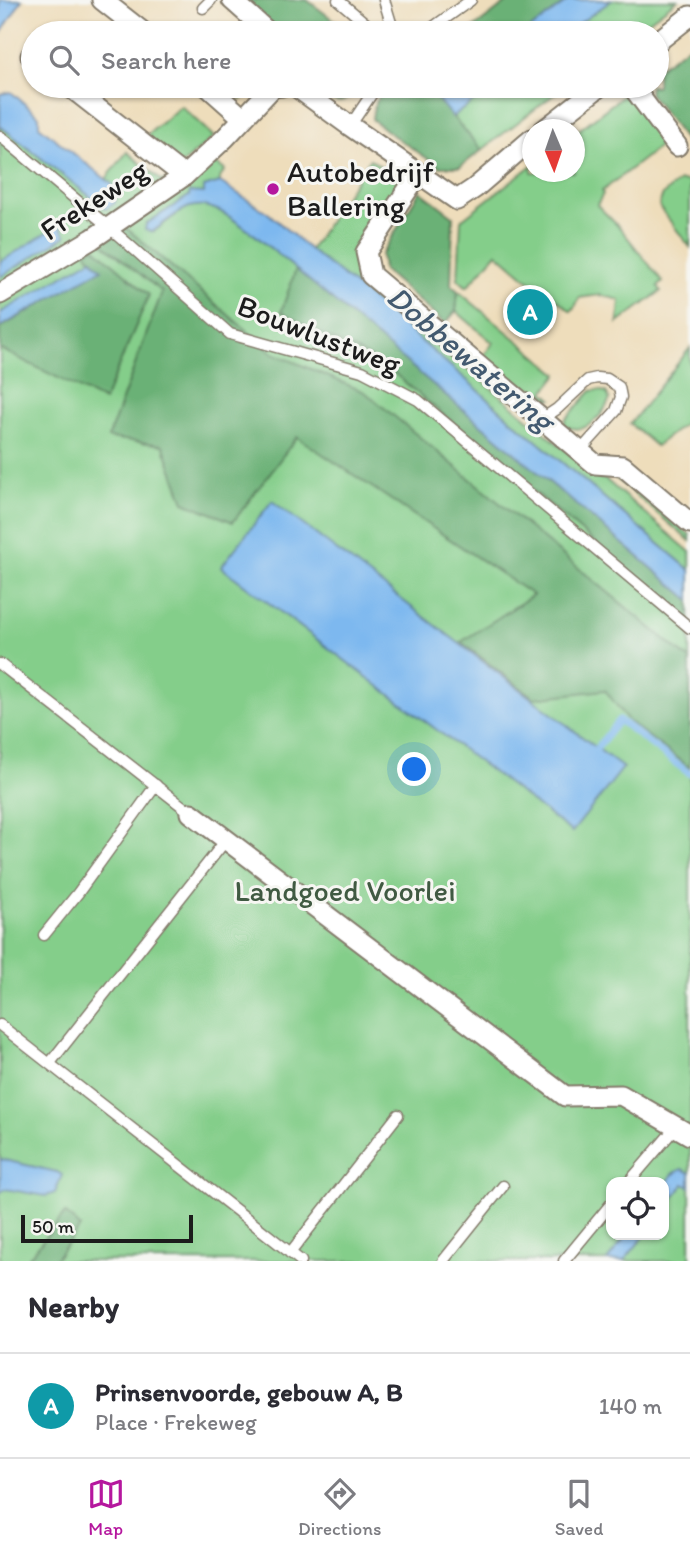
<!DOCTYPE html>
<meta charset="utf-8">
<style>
:root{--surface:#fff;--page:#f7f7f7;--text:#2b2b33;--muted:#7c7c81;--line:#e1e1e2;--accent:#b5179e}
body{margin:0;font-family:Itim,sans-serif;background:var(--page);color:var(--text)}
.controls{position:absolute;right:21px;bottom:21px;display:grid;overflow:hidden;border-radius:14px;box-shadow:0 2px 5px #0004}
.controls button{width:63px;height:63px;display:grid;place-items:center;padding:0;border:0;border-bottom:2px solid var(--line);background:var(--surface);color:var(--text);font:35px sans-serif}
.compass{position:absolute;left:522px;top:119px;width:63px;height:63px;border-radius:50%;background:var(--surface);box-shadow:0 2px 5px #0004;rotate:178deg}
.scale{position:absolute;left:21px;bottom:18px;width:172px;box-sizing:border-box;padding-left:7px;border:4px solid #1c1c1c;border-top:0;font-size:19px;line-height:24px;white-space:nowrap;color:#1c1c1c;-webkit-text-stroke:5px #f6f6f2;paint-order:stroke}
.you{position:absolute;left:415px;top:770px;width:24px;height:24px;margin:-18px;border:5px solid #fff;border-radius:50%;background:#1a73e8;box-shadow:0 0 0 10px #1a73e833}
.badge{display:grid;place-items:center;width:46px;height:46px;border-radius:50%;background:var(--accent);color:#fff;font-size:23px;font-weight:700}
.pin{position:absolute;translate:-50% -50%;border:4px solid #fff;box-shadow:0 2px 7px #0006}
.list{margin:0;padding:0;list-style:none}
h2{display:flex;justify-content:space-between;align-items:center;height:91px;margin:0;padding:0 28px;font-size:30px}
h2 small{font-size:23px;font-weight:400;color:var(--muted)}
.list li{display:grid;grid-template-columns:46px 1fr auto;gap:21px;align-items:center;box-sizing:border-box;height:105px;padding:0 28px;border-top:2px solid var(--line)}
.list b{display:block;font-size:26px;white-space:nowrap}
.list p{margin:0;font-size:23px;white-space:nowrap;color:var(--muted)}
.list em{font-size:23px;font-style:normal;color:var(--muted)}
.icon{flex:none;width:38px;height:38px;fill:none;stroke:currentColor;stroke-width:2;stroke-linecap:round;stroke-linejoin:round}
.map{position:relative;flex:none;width:690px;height:1261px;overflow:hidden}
.search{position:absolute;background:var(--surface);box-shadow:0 2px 5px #0004;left:21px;right:21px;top:21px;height:77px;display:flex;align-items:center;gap:18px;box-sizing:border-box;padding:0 24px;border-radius:38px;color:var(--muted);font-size:26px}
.sheet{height:196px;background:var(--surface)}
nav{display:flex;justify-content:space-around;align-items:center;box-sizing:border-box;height:98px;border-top:2px solid var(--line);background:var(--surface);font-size:19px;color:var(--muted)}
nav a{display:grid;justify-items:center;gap:4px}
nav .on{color:var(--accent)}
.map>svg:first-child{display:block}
.green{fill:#84ce8a;stroke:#507553;stroke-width:2;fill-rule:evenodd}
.forest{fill:#6bb176;stroke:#446649;stroke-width:2}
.water{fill:#7db8ef;stroke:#4c6a86;stroke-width:2}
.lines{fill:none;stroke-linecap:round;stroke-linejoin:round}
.stream{stroke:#7db8ef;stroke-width:7}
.service-casing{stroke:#857c6c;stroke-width:13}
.minor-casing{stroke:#857c6c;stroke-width:23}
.service{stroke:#fff;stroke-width:10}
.minor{stroke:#fff;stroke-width:19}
.poi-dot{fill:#b5179e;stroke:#f6f6f2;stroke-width:2.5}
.labels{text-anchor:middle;stroke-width:6;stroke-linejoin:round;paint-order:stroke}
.poi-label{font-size:30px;fill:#1c1c1c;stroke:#f6f6f2;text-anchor:start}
.street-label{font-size:30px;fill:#1c1c1c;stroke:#f6f6f2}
.park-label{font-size:30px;fill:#405a42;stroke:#f6f6f2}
.water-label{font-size:32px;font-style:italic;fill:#435a70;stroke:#f6f6f2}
</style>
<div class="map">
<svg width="690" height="1261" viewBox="0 0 690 1261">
<rect width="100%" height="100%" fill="#f6f6f2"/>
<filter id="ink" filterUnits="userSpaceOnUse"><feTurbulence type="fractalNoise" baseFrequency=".0143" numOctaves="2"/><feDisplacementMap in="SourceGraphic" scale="14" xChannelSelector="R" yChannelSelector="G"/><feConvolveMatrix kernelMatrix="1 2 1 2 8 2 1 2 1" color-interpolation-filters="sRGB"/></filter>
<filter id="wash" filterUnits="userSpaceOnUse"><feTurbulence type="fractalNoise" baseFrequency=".00686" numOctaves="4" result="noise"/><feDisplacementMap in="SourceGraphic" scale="28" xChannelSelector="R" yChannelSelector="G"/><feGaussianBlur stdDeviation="1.57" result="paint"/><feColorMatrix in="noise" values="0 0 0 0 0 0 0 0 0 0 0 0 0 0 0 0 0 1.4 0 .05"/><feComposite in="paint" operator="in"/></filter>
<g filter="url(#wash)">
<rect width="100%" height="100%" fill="#edb"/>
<g class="green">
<polygon points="612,0 677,0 633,33 566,33"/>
<polygon points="226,86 257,86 241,100"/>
<polygon points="495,86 565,86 482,150 452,117"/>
<polygon points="629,91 667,141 602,191 603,194 597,205 620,228 663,282 658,286 661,291 618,323 620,300 600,295 579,298 576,305 571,311 544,289 541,291 497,253 467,287 458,279 461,220 532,165 532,172 574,172 575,133"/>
<polygon points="181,106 214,137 181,165 146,136"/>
<path d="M0,121l112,63 -6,-5 21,-27 35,29 53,-18 10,7 -5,8v4l-16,5v6l-15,3 -43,28 7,8c10,-7 21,-17 32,-23 24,-14 52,14 70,26l435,365v661h-690zM611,1182h53v53h-53z"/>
<polygon points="370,159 404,182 357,251 354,262 362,280 599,478 605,479 690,552 690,570 508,417 477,389 365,293 310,250"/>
<path d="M680,181l10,1v65l-30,-39c-2,-14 10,-19 20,-27z"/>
<polygon points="458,291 558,374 544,392 552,399 541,401 534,400 483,356 493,343 456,311"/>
<polygon points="690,348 690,420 656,446 630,424"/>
<path d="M598,390l8,2 4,7c-8,18 -26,38 -46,26l1,-5 26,-29z"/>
<polygon points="619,474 690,535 690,541 613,476"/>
</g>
<g class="forest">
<polygon points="245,0 307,0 351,33 280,33"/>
<polygon points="510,0 569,0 525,33 467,33"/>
<polygon points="688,46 690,49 690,147 649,93 650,86 657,86 657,69"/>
<path d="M308,86h52c-20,27 -29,14 -52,0z"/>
<path d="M387,86h68l-18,13 45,51 -22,17h-20l-52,-35 -16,-13c1,-14 6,-22 15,-33z"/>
<polygon points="420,191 453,216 451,285 458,291 456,311 445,324 383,270 381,255"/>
<polygon points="124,226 273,353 365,392 690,660 690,768 629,722 605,690 534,698 461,642 533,595 297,437 233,522 184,502 163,445 108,438 162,292 101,242"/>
<polygon points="94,247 149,295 104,401 0,349 0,328 101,269 86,252"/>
<polygon points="296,269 690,600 690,623 382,363 329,338 281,312"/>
<polygon points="65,1213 80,1227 54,1261 26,1261"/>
</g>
<g class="water">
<polygon points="0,0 22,0 0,35"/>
<polygon points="569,0 612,0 566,33 525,33"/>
<polygon points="455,86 495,86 452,117 437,99"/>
<polygon points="11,92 39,116 39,126 112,184 116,195 115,203 106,209 0,126 0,94"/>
<path d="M220,182l48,31 42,37 55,43 112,96 31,28 182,153v30l-435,-365c-18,-12 -41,-35 -65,-28 -11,3 -28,18 -38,25l-7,-2 1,-6 43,-28 1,-4 14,1v-6z"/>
<polygon points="59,225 66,236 0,277 0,262"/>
<polygon points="92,259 102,269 0,327 0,313"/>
<polygon points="272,501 623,768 572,832 221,567"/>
<polygon points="0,1159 57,1172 62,1175 55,1193 46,1196 5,1189 0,1193"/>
<path d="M682,1169l8,4v14l-6,-3 -20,26c0,-16 0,-35 18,-41z"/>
<polygon points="627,1235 645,1235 624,1261 607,1261"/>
</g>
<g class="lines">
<polyline class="stream" points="597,748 619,720 690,774"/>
</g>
</g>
<g filter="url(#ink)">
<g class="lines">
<g class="service-casing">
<g id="service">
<polyline points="338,0 377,33"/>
<polyline points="384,0 394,33"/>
<polyline points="203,8 211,0"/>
<polyline points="425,33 471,0"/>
<polyline points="350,126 377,86"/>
<polyline points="0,136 110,228 230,334 362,371 418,400 690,628"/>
<polyline points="542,419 557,409 588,380 597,378 607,379 619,387 621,397 616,411 580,451"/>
<polyline points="0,664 191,813"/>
<polyline points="44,935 78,893 156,785"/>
<polyline points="0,1025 301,1261"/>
<polyline points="50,1063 226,840"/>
<polyline points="629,1182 676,1127"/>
<polyline points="290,1253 398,1115"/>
<polyline points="443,1261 503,1186"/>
<polyline points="564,1261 611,1204"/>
</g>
</g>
<g class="minor-casing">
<g id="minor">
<polyline points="102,0 144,33"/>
<polyline points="232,0 269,33"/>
<polyline points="657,42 690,16"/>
<polyline points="31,56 33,58"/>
<polyline points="69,86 184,176"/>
<polyline points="207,86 243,118"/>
<polyline points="295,86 350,126 457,200 475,188 532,139"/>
<polyline points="632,86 677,146"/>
<polyline points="544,130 600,86"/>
<polyline points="419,173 366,252 371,275 595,464 623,466 690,523"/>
<polyline points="0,294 92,239 184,176 225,138 273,87 282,86"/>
<polyline points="191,813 565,1096 621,1095 690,1135"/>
</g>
</g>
<use href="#service" class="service"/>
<use href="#minor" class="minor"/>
</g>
</g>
<circle class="poi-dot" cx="273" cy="189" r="7"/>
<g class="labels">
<g class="poi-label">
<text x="287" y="182">Autobedrijf<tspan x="287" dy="34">Ballering</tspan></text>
</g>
<g class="street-label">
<text transform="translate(94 200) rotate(-33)" y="10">Frekeweg</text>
<text transform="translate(319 335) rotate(21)" y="10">Bouwlustweg</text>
</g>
<g class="park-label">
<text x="345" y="901">Landgoed Voorlei</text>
</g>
<g class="water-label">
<text transform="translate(471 358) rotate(40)" y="11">Dobbewatering</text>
</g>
</g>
</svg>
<div class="controls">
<button><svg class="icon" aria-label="locate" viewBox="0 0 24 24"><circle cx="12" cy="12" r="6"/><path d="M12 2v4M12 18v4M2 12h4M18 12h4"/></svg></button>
</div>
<svg class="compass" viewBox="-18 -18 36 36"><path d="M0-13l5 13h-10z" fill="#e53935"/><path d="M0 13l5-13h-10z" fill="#7c7c81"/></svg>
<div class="scale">50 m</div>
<div class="you"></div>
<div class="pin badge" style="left:530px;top:312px;background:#0f9aa8">A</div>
<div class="search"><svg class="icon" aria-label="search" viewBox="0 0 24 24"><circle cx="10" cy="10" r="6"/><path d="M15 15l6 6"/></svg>Search here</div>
</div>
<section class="sheet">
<h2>Nearby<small></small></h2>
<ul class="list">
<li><span class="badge" style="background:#0f9aa8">A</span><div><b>Prinsenvoorde, gebouw A, B</b><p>Place · Frekeweg</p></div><em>140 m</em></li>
</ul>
</section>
<nav>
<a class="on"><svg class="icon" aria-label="map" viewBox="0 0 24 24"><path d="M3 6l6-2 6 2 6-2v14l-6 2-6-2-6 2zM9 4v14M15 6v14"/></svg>Map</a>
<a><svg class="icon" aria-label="directions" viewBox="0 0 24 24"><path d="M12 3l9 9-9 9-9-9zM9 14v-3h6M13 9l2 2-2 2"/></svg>Directions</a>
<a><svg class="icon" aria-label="saved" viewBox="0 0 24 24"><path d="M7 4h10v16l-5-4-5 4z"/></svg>Saved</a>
</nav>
